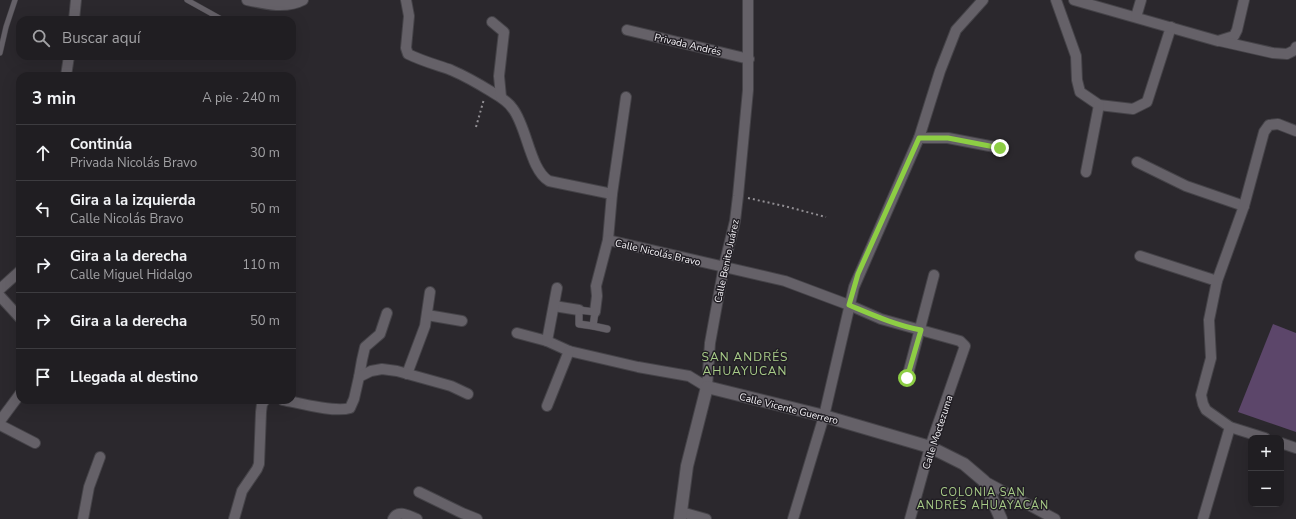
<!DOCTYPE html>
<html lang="es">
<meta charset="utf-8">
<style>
:root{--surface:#201e22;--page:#28272a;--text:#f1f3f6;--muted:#a2a2a5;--line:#3d3c40}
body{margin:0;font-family:"Nunito Sans",sans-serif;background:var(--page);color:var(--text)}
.controls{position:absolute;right:12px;bottom:12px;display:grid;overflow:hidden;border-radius:8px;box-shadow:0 4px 16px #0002}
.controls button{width:36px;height:36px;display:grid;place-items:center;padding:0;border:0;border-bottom:1px solid var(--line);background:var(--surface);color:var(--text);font:20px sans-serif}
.stop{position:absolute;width:12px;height:12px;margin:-9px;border:3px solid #8dce44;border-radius:50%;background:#fff}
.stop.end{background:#8dce44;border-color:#fff;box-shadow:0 1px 4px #0008}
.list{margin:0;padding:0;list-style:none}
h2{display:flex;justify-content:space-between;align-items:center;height:52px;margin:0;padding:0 16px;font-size:17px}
h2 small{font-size:13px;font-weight:400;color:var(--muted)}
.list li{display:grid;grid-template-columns:26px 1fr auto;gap:12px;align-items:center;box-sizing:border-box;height:56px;padding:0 16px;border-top:1px solid var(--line)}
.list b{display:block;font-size:15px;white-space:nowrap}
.list p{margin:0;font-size:13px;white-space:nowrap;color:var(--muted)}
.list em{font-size:13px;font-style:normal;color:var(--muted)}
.icon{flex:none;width:22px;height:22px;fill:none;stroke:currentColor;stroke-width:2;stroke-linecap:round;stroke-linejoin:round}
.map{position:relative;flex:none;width:1296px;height:519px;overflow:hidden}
.search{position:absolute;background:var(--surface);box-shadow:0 4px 16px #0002;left:16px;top:16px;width:280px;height:44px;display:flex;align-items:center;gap:10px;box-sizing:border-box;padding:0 14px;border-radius:12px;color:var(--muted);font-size:15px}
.panel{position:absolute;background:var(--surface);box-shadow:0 4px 16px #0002;left:16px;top:72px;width:280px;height:332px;border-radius:12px}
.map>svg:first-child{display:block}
.green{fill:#5c466a}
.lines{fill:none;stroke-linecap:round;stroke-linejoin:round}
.service-casing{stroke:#454348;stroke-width:6}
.pedestrian-casing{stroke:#454348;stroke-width:8}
.minor-casing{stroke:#454348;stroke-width:12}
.tertiary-casing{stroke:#454348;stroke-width:14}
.path{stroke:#928f94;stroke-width:2;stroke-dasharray:2 3;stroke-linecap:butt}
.service{stroke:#656168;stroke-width:5}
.pedestrian{stroke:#656168;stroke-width:7}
.minor{stroke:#656168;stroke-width:10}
.tertiary{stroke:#656168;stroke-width:12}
.route{stroke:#8dce44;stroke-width:5}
.labels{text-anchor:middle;stroke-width:3;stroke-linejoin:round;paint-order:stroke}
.street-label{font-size:10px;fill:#f5f3f7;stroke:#211e24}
.neighbourhood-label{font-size:11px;letter-spacing:1px;fill:#a8cc88;stroke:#211e24}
.quarter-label{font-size:12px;letter-spacing:1px;fill:#a8cc88;stroke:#211e24}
</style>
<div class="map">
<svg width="1296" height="519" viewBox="0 0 1296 519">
<rect width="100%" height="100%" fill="#2b282d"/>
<polygon class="green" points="1273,324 1296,333 1296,432 1238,412"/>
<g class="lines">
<g class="service-casing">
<g id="service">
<polyline points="187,0 223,20"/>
<polyline points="0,53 6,27 15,0"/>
</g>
</g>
<g class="pedestrian-casing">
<g id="pedestrian">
<polygon points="579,310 595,312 593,326 579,324"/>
<polyline points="593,326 607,329"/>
</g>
</g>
<g class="minor-casing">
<g id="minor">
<path d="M247,0c18,4 39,9 56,0"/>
<path d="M406,0l3,16 -3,32 2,6c14,7 29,11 43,16 14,6 28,14 41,22 7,4 16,9 21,17 14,18 17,61 36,72l63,13 -4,46 177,41 64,24 32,14 79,22 5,5 -35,101 -20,72"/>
<polyline points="1056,0 1076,56 1077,80 1080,92 1099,105 1133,109 1147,102 1171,27"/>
<polyline points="1074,0 1218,41 1234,36 1237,30 1244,0"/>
<polyline points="1136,17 1141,0"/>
<polyline points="74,20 76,0"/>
<polyline points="492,22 504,32 499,76 501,97"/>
<polyline points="627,30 749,59"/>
<polyline points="1220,41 1273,53 1287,54 1295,50 1296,47"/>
<polyline points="66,76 69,56"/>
<polyline points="919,138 948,138 1000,148"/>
<polyline points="1137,162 1186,186 1244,206"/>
<polyline points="1086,172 1099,105"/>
<polyline points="612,194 626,97"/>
<polyline points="1140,256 1217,281"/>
<polyline points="0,289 20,271"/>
<polyline points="0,296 20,318"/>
<polyline points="554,306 579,310"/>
<polyline points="595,312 597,296 596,286 608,240"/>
<polyline points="427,315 462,321"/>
<polyline points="517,333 547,341 569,351 638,367 689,376 707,387 710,343 724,266 735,221 738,196 748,90 748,0"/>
<polyline points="547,341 557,288"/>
<polyline points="407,374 425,326 430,292"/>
<polyline points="359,377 362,360 365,347 380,334 387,313"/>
<polyline points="907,378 934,275"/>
<path d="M283,400c16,3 52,13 67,8l4,-9 5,-22 12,-6 11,-2 15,2 54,15 17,8"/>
<polyline points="547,406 569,351"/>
<polyline points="0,421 20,394"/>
<polyline points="0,425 35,443"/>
<polyline points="1265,438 1230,427 1206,410 1203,404 1201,395 1211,358 1209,320 1217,281 1244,206 1264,132 1269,125 1278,124 1296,131"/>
<polyline points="1281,443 1296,448"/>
<polyline points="984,481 1055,519"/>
<polyline points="419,492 462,513 477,519"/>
<polyline points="681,512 706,519"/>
<polyline points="83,519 89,487 100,457"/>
<polyline points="234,519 242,491 257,469 259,464 261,412 262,404 265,400"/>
<path d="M393,519c5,-10 16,-3 24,0"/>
<polyline points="793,519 824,416 854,287 919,138 940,71 956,30 983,0"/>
<polyline points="1203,519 1230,427"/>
</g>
</g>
<g class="tertiary-casing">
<polyline id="tertiary" points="680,519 687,466 707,387 824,416 930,447 964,464 984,481 1001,519"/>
</g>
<g class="path">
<polyline points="476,127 484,99"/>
<polyline points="748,198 784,206 826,217"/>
</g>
<use href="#service" class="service"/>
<use href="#pedestrian" class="pedestrian"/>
<use href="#minor" class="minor"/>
<use href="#tertiary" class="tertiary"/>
</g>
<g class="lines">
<path class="route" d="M907,378l14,-48c-26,-5 -48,-15 -72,-25l9,-31 61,-136h29l52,10"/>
</g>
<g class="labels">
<g class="street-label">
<text transform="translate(688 44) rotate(13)" y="4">Privada Andrés</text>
<text transform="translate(658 252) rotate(13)" y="4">Calle Nicolás Bravo</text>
<text transform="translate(726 261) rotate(-78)" y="4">Calle Benito Juárez</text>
<text transform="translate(789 408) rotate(14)" y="4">Calle Vicente Guerrero</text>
<text transform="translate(937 432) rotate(-72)" y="4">Calle Moctezuma</text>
</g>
<g class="neighbourhood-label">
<text x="983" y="496">COLONIA SAN<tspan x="983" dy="13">ANDRÉS AHUAYACÁN</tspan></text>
</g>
<g class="quarter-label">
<text x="745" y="361">SAN ANDRÉS<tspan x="745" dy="14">AHUAYUCAN</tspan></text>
</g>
</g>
</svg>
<div class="controls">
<button>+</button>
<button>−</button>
</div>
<div class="stop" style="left:907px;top:378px"></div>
<div class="stop end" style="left:1000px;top:148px"></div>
<div class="search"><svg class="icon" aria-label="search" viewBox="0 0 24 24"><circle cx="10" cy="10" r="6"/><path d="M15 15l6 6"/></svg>Buscar aquí</div>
<section class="panel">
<h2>3 min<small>A pie · 240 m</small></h2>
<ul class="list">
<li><svg class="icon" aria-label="ahead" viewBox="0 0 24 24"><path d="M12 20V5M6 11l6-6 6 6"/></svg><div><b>Continúa</b><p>Privada Nicolás Bravo</p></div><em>30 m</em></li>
<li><svg class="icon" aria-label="left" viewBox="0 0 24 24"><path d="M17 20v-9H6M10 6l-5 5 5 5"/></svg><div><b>Gira a la izquierda</b><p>Calle Nicolás Bravo</p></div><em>50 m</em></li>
<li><svg class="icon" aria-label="right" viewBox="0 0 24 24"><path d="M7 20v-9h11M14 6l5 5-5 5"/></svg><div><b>Gira a la derecha</b><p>Calle Miguel Hidalgo</p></div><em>110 m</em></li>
<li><svg class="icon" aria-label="right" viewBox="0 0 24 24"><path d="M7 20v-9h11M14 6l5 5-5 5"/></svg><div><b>Gira a la derecha</b></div><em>50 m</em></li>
<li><svg class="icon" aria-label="arrive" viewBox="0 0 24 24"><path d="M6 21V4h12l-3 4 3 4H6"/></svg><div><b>Llegada al destino</b></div></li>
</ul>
</section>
</div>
